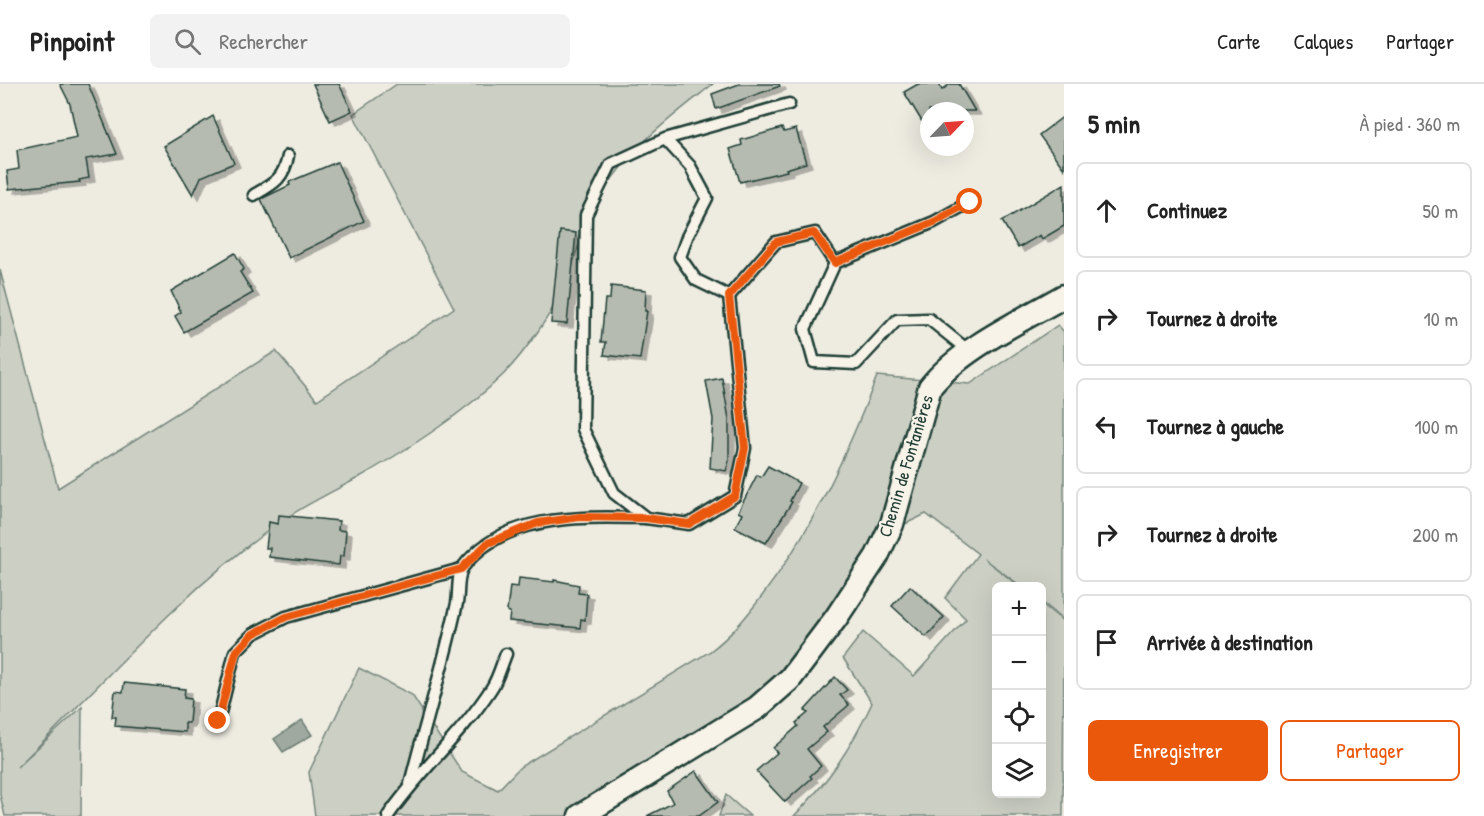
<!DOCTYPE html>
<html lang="fr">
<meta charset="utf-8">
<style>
:root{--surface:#fff;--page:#f2f2f2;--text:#222;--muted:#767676;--line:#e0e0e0;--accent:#ea580c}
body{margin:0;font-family:"Patrick Hand",sans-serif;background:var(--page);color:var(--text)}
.controls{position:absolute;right:18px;bottom:18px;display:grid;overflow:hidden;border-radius:9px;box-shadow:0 6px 24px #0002}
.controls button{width:54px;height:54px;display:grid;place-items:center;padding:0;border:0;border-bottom:2px solid var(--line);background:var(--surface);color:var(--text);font:30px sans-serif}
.compass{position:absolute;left:920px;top:18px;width:54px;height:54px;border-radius:50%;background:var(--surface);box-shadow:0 6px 24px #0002;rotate:65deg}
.stop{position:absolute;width:18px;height:18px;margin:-14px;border:4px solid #ea580c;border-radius:50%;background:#fff}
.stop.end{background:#ea580c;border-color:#fff;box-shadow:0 2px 6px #0008}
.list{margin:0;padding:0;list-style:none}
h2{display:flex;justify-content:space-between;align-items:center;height:78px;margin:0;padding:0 24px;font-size:26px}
h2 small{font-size:20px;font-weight:400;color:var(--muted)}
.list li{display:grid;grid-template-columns:39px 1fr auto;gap:18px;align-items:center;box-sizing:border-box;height:96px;margin:0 12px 12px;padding:0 12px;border:2px solid var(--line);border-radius:9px}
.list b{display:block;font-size:22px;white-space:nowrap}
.list em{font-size:20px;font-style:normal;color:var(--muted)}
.actions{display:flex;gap:12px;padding:18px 24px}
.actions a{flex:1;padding:14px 0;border:2px solid var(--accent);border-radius:9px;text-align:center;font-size:21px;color:var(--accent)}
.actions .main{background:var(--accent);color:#fff}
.icon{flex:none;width:33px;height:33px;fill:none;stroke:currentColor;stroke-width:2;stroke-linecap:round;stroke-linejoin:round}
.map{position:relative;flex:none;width:1064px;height:732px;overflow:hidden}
header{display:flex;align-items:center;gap:36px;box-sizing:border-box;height:84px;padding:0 30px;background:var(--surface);border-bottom:2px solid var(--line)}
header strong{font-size:28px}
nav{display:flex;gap:33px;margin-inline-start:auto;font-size:21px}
.search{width:420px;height:54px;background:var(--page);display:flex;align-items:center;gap:15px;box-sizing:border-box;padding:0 21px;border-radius:9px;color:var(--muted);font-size:22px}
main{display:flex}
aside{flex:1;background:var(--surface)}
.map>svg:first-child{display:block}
.green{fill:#cccfc4;stroke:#76867c;stroke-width:1.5}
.water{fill:#9fa99f;stroke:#6c7e74;stroke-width:1.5}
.building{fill:#b5bbb0;stroke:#1f3d34;stroke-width:1.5;filter:url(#shadow)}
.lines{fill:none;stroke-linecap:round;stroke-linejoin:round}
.service-casing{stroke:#1f3d34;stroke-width:15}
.minor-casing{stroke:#1f3d34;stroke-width:27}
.service{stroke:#f7f3e8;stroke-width:10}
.minor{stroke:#f7f3e8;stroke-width:22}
.route{stroke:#ea580c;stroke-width:8}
.labels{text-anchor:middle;stroke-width:4.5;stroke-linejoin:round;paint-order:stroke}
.street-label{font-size:18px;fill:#1f3d34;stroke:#f7f3e8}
</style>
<header>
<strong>Pinpoint</strong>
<div class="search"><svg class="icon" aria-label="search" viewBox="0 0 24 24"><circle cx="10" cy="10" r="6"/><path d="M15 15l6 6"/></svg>Rechercher</div>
<nav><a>Carte</a><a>Calques</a><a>Partager</a></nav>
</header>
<main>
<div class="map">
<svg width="1064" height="732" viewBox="0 0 1064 732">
<defs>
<filter id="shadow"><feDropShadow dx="6" dy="4" stdDeviation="0" flood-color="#0004"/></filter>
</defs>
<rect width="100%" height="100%" fill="#eeece1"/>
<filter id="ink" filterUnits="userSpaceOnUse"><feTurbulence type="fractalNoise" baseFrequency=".0167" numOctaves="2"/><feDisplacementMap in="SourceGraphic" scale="12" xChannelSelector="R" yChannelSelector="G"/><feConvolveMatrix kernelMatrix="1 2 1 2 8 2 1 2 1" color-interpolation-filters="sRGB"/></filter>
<g filter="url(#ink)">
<g class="green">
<path d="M397,0h316c-53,42 -89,67 -122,129 -12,22 -15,47 -25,70 -13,29 -40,68 -62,91 -42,41 -96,75 -146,104 -30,16 -59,30 -86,50 -95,68 -171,158 -255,239l65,-60 -1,109h-76l-5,-21v-525l58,218 218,-137 41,49 137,-92 -101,-194z"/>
<path d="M1058,241l6,7v288l-22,-18v-16h-21l-37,-27 35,27h-23v208h46v-190l22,18 -1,194h-269c35,-35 57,-68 78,-113l-29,-45 20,-26 51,44 52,-57 -21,-21 33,-44 -52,-40 -44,21 -97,139 -53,41 -163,101h-254l-6,-44 50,-104 53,27 50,77 36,18 22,-23 189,-115c22,-16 37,-35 53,-56 51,-67 85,-142 115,-220l93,8z"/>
<polygon points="726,711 750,732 719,732"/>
</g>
<polygon class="water" points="302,636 312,651 283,668 274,655"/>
<g class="building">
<polygon points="60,0 88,0 117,70 86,75 89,94 79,96 80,98 9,105 7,87 19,85 17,66 77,53 70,20"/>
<polygon points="313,0 339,0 352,27 330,37"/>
<polygon points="739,0 779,0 780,2 716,25 712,10"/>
<polygon points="918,0 939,0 942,6 950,0 959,0 975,27 929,27 929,49 904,8"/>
<polygon points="213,32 234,79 201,93 193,111 164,62"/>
<polygon points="1064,32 1064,85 1039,51"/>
<polygon points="782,44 784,48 796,45 806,79 786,85 787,87 740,98 730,65 742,61 741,56"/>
<polygon points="337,78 364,137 289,174 261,115 290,101 289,98"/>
<polygon points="1064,100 1064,142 1042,155 1040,151 1018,164 1002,137"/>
<polygon points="560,147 576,149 567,240 551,239"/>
<polygon points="235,169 244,185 240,188 253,209 184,248 175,232 181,228 171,207"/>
<polygon points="611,202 646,206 645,227 647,227 640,275 604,271 606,258 601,258 605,215 610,215"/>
<polygon points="722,294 729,335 729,377 726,387 710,384 713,335 706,297"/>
<polygon points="768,382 799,399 790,417 792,418 766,459 735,443 742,430 738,428 757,391 761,393"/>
<polygon points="279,431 339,437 338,446 346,447 344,472 340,472 339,481 269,473 270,464 266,464 269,438 278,440"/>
<polygon points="519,494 554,498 554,496 579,501 578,509 587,510 585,536 581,535 580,544 509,537 510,528 507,527 510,502 518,503"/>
<polygon points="910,502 944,533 926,553 892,522"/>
<polygon points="835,593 847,606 840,611 849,621 823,643 827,648 807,665 821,682 810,692 812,694 785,718 756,687 777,669 773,664 798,642 796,639 808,629 805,626"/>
<polygon points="124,599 185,605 184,614 191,615 189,639 185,639 185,648 115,642 116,633 112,633 115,607 123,608"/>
<polygon points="696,687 718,718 699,732 647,732 673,719 667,707"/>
</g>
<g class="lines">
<g class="service-casing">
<g id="service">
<polyline points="665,55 690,82 707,114 687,153 680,173 696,196 729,212 745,364 735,412 689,440 646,434 614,409 583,345 586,131 611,80 665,55 789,20"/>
<path d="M254,111c19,-11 30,-16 34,-39"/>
<polyline points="835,179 934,138 970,118"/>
<polyline points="729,212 776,158 815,149 835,179 805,245 814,278 856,280 897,236 929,235 970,268"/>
<polyline points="218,637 235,568 253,550 286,533 461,485"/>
<path d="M410,700c15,-60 34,-120 47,-181 2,-11 0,-28 6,-36 42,-55 122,-50 183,-49"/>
<path d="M388,732c31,-45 73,-81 103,-127 7,-10 10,-23 15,-35"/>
</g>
</g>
<g class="minor-casing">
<path id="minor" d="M580,732l177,-108 33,-29 46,-61 41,-62 15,-32 38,-137c30,-38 91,-66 134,-91"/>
</g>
<use href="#service" class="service"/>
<use href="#minor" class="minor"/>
</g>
</g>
<g class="lines" filter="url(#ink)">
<polyline class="route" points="218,637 236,568 253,550 286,533 461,485 488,459 538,439 580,433 646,434 689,440 735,412 745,364 729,212 776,158 814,149 835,179 934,138 970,118"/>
</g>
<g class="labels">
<g class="street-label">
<text transform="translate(906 382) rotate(-73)" y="6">Chemin de Fontanières</text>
</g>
</g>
</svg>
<div class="controls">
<button>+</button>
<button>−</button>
<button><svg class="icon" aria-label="locate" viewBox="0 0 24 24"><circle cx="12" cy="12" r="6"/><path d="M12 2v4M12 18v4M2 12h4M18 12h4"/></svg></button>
<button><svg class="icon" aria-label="layers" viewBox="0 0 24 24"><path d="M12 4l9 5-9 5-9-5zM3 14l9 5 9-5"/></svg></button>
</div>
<svg class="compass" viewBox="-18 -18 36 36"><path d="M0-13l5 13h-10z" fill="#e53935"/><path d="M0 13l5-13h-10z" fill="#767676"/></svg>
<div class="stop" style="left:970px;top:118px"></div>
<div class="stop end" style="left:218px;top:637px"></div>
</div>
<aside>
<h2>5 min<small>À pied · 360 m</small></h2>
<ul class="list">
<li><svg class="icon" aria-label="ahead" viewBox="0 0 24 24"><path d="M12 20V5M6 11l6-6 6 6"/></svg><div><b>Continuez</b></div><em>50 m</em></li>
<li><svg class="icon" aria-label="right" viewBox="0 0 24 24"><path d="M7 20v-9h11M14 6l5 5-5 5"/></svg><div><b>Tournez à droite</b></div><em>10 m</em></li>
<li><svg class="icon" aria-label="left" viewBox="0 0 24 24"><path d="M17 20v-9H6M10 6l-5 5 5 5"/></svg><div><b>Tournez à gauche</b></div><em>100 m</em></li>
<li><svg class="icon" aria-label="right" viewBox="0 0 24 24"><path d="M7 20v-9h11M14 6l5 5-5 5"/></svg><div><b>Tournez à droite</b></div><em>200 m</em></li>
<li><svg class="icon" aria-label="arrive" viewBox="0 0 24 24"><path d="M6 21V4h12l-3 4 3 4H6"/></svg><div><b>Arrivée à destination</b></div></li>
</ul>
<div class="actions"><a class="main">Enregistrer</a><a>Partager</a></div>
</aside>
</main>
